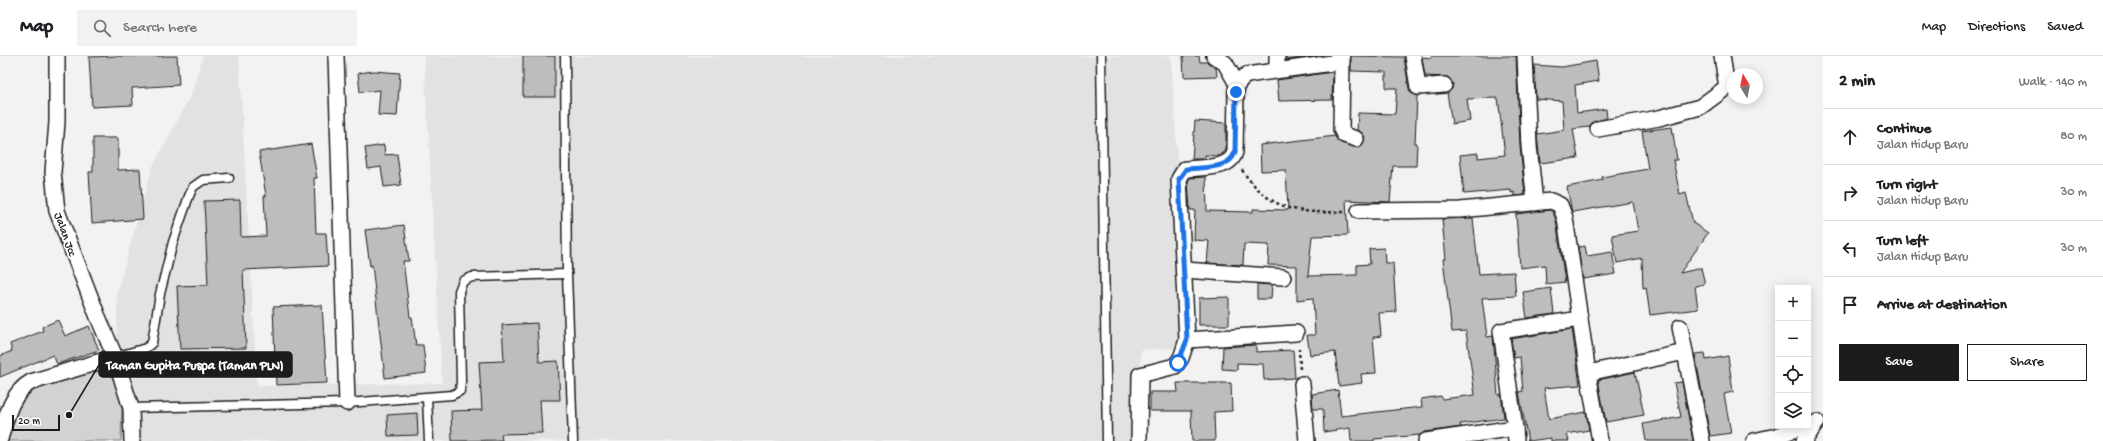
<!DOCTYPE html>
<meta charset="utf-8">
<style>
:root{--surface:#fff;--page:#f2f2f2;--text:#202124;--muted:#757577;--line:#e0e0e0;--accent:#1c1c1c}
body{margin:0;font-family:"Gochi Hand",sans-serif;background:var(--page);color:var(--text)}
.controls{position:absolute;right:12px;bottom:12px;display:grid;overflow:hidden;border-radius:0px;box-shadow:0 2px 10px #0003}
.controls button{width:36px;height:36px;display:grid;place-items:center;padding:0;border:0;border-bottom:1px solid var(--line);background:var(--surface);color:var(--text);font:20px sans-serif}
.compass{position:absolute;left:1727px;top:12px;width:36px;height:36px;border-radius:50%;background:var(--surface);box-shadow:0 2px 10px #0003;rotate:350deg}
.scale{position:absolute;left:12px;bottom:10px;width:48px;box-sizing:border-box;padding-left:4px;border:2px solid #1c1c1c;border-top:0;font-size:11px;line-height:14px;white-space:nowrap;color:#1c1c1c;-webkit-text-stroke:3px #fff;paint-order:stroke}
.stop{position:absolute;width:12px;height:12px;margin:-9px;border:3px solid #1a73e8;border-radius:50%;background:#fff}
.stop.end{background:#1a73e8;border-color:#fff;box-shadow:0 1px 4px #0008}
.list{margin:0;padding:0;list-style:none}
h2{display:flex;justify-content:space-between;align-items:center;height:52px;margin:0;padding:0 16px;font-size:17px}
h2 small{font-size:13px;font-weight:400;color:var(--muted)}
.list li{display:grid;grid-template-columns:26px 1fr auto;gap:12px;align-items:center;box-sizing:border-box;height:56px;padding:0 16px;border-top:1px solid var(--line)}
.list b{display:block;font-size:15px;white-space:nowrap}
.list p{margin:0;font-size:13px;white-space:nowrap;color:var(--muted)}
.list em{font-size:13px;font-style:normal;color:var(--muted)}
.actions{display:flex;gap:8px;padding:12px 16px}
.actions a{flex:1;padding:9px 0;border:1px solid var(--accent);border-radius:0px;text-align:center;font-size:14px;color:var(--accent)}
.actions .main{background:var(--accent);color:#fff}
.icon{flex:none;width:22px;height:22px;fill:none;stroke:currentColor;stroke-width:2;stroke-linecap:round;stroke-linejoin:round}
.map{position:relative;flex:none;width:1823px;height:385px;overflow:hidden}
header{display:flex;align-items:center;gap:24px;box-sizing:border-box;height:56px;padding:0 20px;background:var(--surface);border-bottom:1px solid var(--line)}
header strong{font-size:19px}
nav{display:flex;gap:22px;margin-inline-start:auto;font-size:14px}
.search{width:280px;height:36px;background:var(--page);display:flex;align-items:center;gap:10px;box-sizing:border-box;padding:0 14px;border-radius:0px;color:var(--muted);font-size:15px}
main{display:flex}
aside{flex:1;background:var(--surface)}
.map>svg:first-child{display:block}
.built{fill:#e2e2e2}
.green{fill:#d2d2d2;stroke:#777}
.building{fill:#bdbdbd;stroke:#1c1c1c}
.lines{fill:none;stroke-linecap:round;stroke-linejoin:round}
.lane-casing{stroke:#1c1c1c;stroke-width:11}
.street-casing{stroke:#1c1c1c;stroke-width:18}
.path{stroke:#1c1c1c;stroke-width:2.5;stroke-dasharray:3 3;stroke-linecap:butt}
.lane{stroke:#fff;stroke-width:8}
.street{stroke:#fff;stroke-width:15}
.route{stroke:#1a73e8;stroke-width:5}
.labels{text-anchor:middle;stroke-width:3;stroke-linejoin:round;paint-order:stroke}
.street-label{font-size:12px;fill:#1c1c1c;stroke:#fff}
.leader{fill:none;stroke:#1c1c1c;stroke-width:1.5}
.callout-dot{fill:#1c1c1c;stroke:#fff;stroke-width:1.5}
.callout{fill:#1c1c1c;stroke:#1c1c1c;stroke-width:1.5}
.callout-label{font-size:13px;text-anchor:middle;font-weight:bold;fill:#fff}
</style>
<header>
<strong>Map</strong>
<div class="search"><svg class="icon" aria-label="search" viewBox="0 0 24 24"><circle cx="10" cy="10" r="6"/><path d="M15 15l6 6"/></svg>Search here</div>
<nav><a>Map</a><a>Directions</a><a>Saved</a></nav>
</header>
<main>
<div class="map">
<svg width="1823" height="385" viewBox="0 0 1823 385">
<rect width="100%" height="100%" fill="#f2f2f2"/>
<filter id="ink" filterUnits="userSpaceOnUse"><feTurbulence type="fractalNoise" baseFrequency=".025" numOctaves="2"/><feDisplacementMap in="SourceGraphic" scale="8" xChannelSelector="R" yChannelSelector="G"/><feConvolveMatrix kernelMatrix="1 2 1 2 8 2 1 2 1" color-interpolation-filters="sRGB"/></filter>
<g filter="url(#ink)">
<polygon class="built" points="203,0 239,0 257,330 442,327 424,0 1171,0 1184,214 1189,269 1175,292 1141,294 1139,385 18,385 16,349 117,289 117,236 152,112 191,39"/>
<polygon class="green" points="123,307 121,385 7,385 25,334"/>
<g class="building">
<polygon points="116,0 177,0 179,29 132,32 133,49 92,51 89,1"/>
<rect x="523" y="0" width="32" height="41"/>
<polygon points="1183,0 1199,0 1200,6 1207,6 1216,12 1217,20 1184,21"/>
<polygon points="1286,0 1317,0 1286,4"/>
<polygon points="1351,0 1404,1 1409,33 1411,37 1417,40 1415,87 1417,87 1416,110 1393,110 1390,146 1346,144 1348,179 1312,180 1308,220 1357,219 1357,209 1370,208 1369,193 1384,192 1385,207 1393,207 1396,256 1379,257 1381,280 1373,281 1376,317 1361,318 1362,327 1339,330 1335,296 1310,299 1307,279 1315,279 1313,242 1297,244 1297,210 1268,209 1269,189 1244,188 1243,209 1207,207 1209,185 1194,184 1195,154 1190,154 1188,125 1190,122 1206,121 1207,155 1253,156 1253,153 1288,154 1286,114 1261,115 1260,89 1335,80 1341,87 1358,92 1362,89 1365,82 1362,77 1357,74 1358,57 1395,58 1397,32 1386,32 1386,16 1351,15"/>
<polygon points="1431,0 1516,0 1520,90 1525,139 1515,140 1514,136 1511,137 1511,134 1464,138 1460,99 1478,97 1478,102 1505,99 1498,42 1467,43 1470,65 1452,68 1447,37 1452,33 1453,28 1448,21 1425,20 1422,1 1431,2"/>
<polygon points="1596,5 1599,25 1575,29 1577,57 1606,53 1607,62 1593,66 1589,71 1573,73 1578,102 1540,107 1537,78 1564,74 1562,45 1536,43 1534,9 1562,11"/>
<polygon points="374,15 400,17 397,60 378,59 380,34 360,36 358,17"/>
<polygon points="1333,16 1332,44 1279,45 1277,24"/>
<polygon points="1195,65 1226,67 1226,94 1222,98 1218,100 1205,99 1205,103 1192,103"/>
<polygon points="1672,71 1677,104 1673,104 1680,139 1686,137 1693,167 1708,177 1680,217 1701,212 1705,228 1695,230 1698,253 1650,259 1646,231 1643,232 1642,202 1617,207 1612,179 1638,175 1633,146 1572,156 1567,131 1603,124 1602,121 1648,113 1642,75"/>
<polygon points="93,82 118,82 118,114 140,113 143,163 92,167 89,116 93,116"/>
<polygon points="311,88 317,122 314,122 316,177 326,177 328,210 243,214 246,292 180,293 177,230 208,229 204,145 240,144 241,181 266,180 264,140 266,140 259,96"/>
<polygon points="384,89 385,99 397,98 401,129 384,131 381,111 368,113 365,92"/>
<polygon points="1550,154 1553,156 1556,164 1565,226 1546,228 1545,209 1520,212 1516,158"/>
<polygon points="1473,162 1479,218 1514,216 1516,240 1482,242 1487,281 1493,280 1498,339 1501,338 1504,362 1460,368 1461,371 1425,376 1420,379 1374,383 1374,385 1351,385 1350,372 1324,376 1323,353 1313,353 1312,338 1338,334 1341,360 1422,351 1421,343 1441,340 1442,343 1475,339 1466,275 1452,276 1443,203 1446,203 1442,163"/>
<polygon points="404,169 409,205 403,205 410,261 412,261 416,289 423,289 426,317 385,322 372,209 370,210 365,174"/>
<polygon points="1585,190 1587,200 1612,196 1616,218 1583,223 1578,191"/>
<polygon points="1257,228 1272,229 1271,243 1257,243"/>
<polygon points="1551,232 1554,258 1527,262 1523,236"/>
<polygon points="1229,241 1229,269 1199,269 1199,242"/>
<polygon points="322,249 327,327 276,329 273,251"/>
<polygon points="58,264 65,280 89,270 99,294 57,308 53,299 0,321 0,300 12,295 10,288 43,275 42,271"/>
<polygon points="537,267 539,306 558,305 560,344 540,344 542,377 501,378 502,384 452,385 451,355 482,354 479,306 504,305 502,269"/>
<polygon points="1572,273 1580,329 1544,332 1549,363 1586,356 1589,374 1567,378 1569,385 1551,385 1551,382 1528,385 1519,336 1523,335 1520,301 1514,302 1511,283"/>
<polygon points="1256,289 1256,296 1293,294 1295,322 1264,324 1263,308 1237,307 1237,314 1222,313 1223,291"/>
<polygon points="1705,297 1706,304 1728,300 1733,336 1724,338 1731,377 1710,380 1695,298"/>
<polygon points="1635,316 1644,359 1606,366 1598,324"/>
<polygon points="1682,326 1693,385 1646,385 1643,368 1681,361 1674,327"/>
<polygon points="1177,327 1231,327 1232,355 1214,356 1215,385 1192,385 1191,355 1150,355 1150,336 1178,336"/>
<polygon points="417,357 418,379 388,380 387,359"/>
</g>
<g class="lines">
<g class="lane-casing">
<g id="lane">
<polyline points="565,0 567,218 573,385"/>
<polyline points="1101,0 1107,385"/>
<polyline points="115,301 146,292 152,287 160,238 173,186 189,140 193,131 203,124 229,122"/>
<polyline points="427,342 429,385"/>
<polyline points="131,352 347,347 452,339 460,335 461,325 459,235 463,225 472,221 567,218"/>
</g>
</g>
<g class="street-casing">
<g id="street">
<polyline points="57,0 57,66 53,116 57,155 98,261 115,301 131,352 132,385"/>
<polyline points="336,0 347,347"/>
<polyline points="1214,0 1225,7 1237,28"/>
<polyline points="1413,0 1418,31 1444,29"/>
<polyline points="1525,0 1529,90 1535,147"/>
<polyline points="1342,2 1341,73 1344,79 1356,83"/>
<polyline points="1277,14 1277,0"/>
<polyline points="1598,73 1659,62 1700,51 1727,31 1722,0"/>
<polyline points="1359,155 1460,154 1551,145 1560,149 1565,162 1588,317 1600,385"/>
<polyline points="1184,214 1283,221"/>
<polyline points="1680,271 1685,296"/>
<polyline points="1187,284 1296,277"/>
<polyline points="1588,317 1685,296 1702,385"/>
<polyline points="1302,328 1307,385"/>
<polyline points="1515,372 1501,275 1580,263"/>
<path d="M0,383c6,-21 11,-46 31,-57l84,-25"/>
<path d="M1139,385l1,-66 35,-9 6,-8 6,-18 -8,-161 6,-10c17,-2 45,1 50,-17l1,-60c1,-9 3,-12 11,-17l85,-12 10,-5 -1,-2"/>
<polyline points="1426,385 1515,372 1516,385"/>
<polyline points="1754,385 1776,380 1805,370"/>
<polyline points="1804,385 1817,366"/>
</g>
</g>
<g class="path">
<path d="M1242,114c30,42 54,43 103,42"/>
<polyline points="1299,292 1300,315"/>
</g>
<use href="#lane" class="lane"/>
<use href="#street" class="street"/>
</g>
</g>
<g class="lines" filter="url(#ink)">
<path class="route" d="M1178,307l9,-23 -8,-161 7,-10c16,-2 44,1 49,-17l1,-60"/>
</g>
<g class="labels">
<g class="street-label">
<text transform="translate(66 178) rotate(70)" y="4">Jalan Jcc</text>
</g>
</g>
<path class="leader" d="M69 359L99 309"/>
<circle class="callout-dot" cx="69" cy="359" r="4"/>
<rect class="callout" x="99" y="296" width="193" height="25" rx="4"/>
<g class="callout-label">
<text x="195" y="313">Taman Gupita Puspa (Taman PLN)</text>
</g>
</svg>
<div class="controls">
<button>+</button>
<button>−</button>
<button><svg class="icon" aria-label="locate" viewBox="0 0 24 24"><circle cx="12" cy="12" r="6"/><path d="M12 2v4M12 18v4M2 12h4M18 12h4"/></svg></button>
<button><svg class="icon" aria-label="layers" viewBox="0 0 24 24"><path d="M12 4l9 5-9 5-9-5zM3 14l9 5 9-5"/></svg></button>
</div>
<svg class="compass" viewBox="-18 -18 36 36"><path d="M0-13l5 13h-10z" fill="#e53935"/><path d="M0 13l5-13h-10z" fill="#757577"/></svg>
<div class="scale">20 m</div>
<div class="stop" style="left:1178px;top:307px"></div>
<div class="stop end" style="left:1236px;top:36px"></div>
</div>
<aside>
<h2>2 min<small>Walk · 140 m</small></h2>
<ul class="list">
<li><svg class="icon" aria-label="ahead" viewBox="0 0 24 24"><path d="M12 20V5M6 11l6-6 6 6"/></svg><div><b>Continue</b><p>Jalan Hidup Baru</p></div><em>80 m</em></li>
<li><svg class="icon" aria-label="right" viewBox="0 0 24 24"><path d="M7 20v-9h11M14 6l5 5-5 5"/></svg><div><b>Turn right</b><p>Jalan Hidup Baru</p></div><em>30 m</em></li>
<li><svg class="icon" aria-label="left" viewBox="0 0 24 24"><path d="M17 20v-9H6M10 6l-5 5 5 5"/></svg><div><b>Turn left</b><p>Jalan Hidup Baru</p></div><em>30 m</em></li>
<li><svg class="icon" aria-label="arrive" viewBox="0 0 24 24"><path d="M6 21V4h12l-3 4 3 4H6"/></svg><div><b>Arrive at destination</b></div></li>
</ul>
<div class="actions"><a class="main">Save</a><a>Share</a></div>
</aside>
</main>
